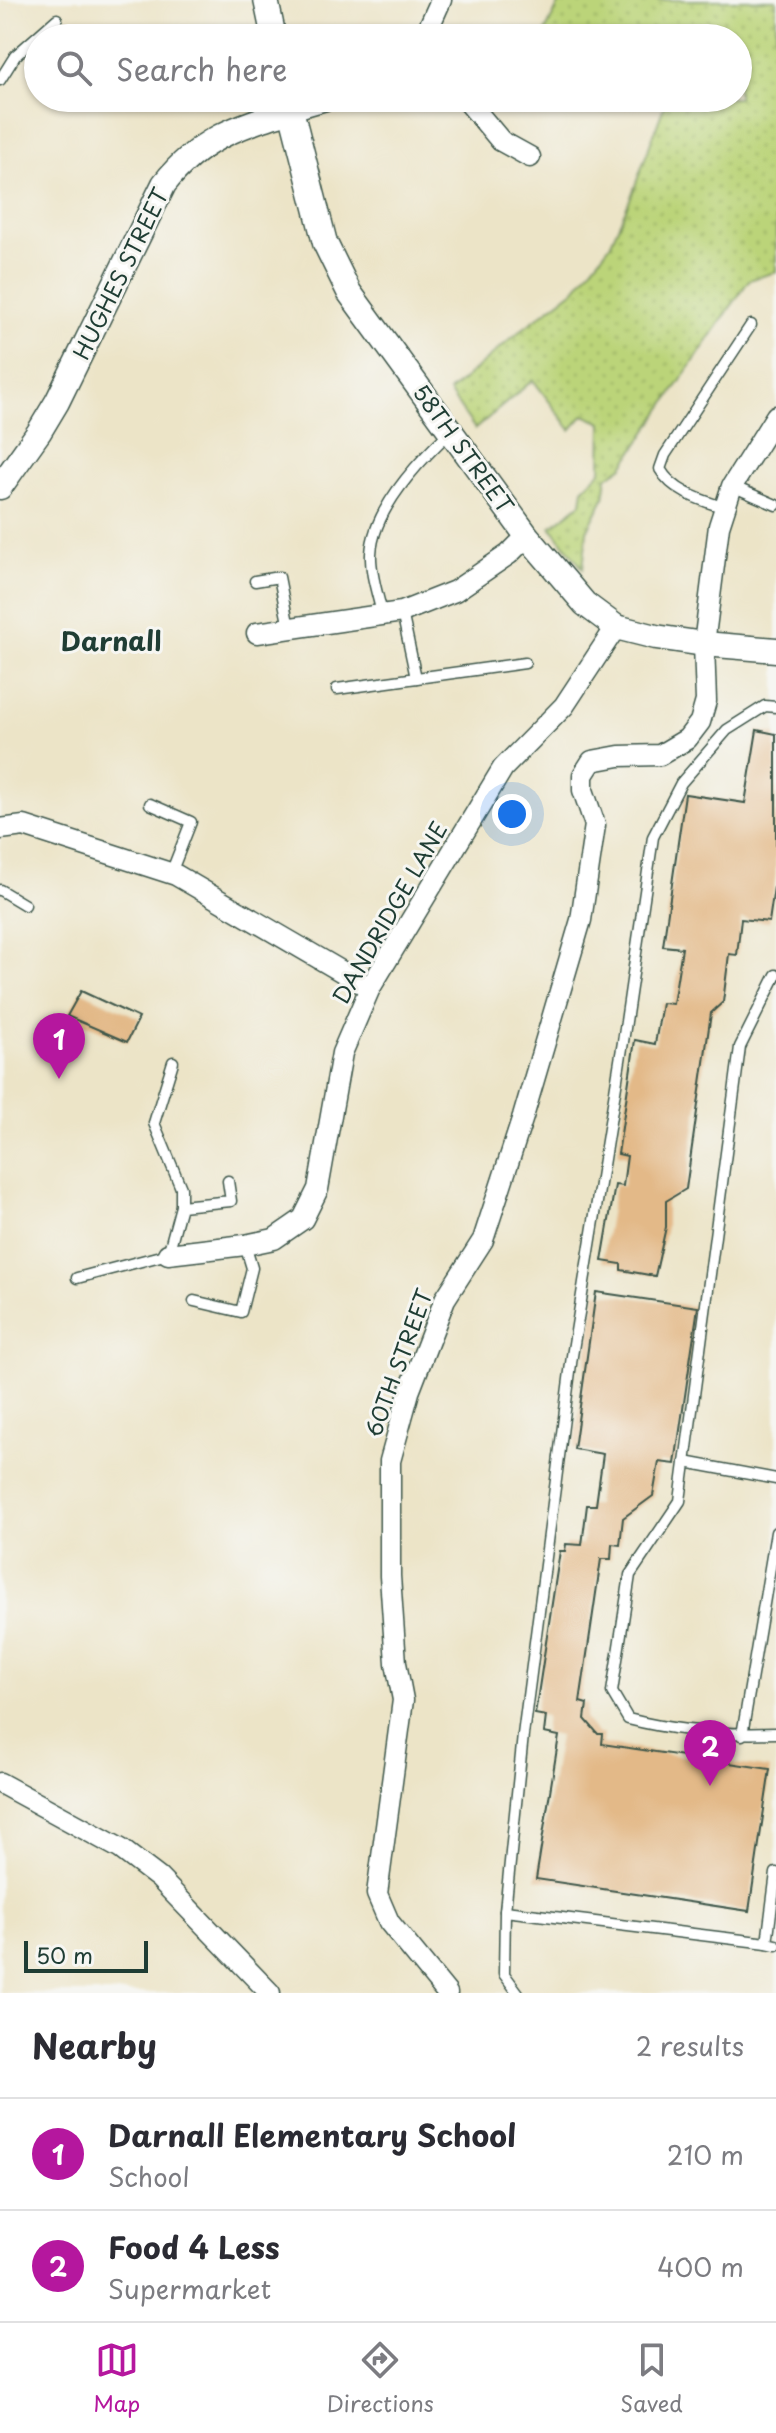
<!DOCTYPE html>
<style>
:root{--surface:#fff;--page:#f2f2f3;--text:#2b2b33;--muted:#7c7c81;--line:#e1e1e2;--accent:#b5179e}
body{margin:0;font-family:"Playpen Sans",sans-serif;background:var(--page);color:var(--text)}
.scale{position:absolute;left:24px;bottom:20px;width:124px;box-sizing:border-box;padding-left:8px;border:4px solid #1f3d34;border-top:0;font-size:22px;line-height:28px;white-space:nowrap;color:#1f3d34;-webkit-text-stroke:6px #f6f6f2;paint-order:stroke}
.you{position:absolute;left:512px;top:814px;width:28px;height:28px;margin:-20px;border:6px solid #fff;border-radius:50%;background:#1a73e8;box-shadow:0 0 0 12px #1a73e833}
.badge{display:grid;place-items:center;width:52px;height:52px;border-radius:50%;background:var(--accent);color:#fff;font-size:26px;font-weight:700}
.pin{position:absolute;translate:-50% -66px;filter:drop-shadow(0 2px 4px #0008)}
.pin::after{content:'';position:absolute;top:42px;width:28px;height:24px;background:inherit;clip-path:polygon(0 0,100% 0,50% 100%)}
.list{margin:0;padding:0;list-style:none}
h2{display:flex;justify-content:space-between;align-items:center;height:104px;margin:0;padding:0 32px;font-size:34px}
h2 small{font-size:26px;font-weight:400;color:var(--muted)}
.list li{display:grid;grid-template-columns:52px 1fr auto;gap:24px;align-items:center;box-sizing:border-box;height:112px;padding:0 32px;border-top:2px solid var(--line)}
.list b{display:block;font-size:30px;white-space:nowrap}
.list p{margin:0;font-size:26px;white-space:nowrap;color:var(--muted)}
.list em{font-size:26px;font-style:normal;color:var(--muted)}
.icon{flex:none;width:44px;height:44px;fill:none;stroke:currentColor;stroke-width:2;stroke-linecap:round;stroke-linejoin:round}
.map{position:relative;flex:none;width:776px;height:1993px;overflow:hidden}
.search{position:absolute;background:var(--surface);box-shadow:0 2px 6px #0004;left:24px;right:24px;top:24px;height:88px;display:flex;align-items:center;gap:20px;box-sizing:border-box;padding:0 28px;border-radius:44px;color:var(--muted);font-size:30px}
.sheet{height:328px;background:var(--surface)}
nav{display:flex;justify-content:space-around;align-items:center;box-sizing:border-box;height:112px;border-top:2px solid var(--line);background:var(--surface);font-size:22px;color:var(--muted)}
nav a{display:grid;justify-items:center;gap:4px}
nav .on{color:var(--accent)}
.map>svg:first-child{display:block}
.grass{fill:url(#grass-dots);stroke:#6d8856;stroke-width:2}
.building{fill:#e3b988}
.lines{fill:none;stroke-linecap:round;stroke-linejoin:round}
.service-casing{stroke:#3e564a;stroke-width:13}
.minor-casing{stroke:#3e564a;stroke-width:23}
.tertiary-casing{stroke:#3e564a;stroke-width:27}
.service{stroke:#fff;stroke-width:10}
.minor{stroke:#fff;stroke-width:20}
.tertiary{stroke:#fff;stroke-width:24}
.labels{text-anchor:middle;stroke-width:6;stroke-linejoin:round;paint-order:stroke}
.street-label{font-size:22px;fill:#1f3d34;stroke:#f6f6f2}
.quarter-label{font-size:26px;font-weight:bold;fill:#1f3d34;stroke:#f6f6f2}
</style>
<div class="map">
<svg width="776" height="1993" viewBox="0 0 776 1993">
<defs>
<pattern id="grass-dots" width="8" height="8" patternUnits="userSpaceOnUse" patternTransform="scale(2)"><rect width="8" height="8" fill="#bbd479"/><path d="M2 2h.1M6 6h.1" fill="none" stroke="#a0b769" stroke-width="1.8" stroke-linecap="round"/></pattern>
</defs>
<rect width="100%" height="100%" fill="#f6f6f2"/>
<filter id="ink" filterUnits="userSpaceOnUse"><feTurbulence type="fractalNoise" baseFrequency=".0125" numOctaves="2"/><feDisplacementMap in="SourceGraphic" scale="16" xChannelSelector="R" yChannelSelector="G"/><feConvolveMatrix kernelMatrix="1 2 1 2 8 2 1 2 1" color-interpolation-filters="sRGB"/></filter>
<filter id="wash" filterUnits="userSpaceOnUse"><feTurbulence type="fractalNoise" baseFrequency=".006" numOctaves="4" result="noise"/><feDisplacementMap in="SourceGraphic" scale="32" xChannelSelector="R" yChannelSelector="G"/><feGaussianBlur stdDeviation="1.8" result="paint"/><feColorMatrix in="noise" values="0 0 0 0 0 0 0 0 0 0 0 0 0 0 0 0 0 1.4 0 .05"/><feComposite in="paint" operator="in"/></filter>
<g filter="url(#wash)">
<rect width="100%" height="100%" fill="#ece4c7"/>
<polygon class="grass" points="561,0 776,0 776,272 749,280 623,466 607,477 604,498 587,531 583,569 551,527 581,503 583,489 601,471 602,423 584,415 571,430 533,380 475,429 449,392 520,331 574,290 610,245 631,197 667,98 738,98 738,38 542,38"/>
<g id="blocks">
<g class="building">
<polygon points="757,730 776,734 776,874 769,922 741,919 737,955 729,954 723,1002 711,1013 686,1189 666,1201 666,1227 655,1276 621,1270 621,1264 602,1261 615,1185 623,1186 627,1156 618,1154 635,1040 655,1044 662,1003 673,1004 682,948 663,946 685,794 745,803"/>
<polygon points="81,991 139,1018 127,1042 67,1016"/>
<polygon points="596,1292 698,1307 675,1464 659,1462 653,1496 623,1518 620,1545 612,1544 611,1559 601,1559 580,1702 587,1704 585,1719 598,1734 603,1734 602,1744 770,1769 749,1911 536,1879 559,1736 544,1733 546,1716 535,1714 560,1551 565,1551 566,1544 582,1545 587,1505 596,1505 603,1454 574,1449"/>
</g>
</g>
</g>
<g filter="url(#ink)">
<use href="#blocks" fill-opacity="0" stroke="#3e564a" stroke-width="2"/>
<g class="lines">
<g class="service-casing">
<g id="service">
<polyline points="0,80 15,56 57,19"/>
<polyline points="732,486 776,505"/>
<path d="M725,508c-24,-8 -52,-16 -65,-39l5,-14 86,-130"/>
<polyline points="255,581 279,577 289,628"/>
<polyline points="402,612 416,678"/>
<path d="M382,614c-4,-19 -12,-41 -11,-60 2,-45 48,-93 79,-122"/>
<polyline points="337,689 525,663"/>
<polyline points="150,804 191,822 171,873"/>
<polyline points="0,890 25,905"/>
<path d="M776,975l-36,72 -60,454 -50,74 -18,117 16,27c47,12 99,16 148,14"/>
<polyline points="173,1062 154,1123 181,1188 181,1206"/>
<polyline points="77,1278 168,1254 181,1206 231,1201 228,1181"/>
<polyline points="194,1301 241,1312 252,1268 245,1245"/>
<polyline points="685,1462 776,1479"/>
<polyline points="742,1735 776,1532"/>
<polyline points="776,1873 767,1943 776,1945"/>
<polyline points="505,1911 523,1735 572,1356 623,1042 653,837 681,783 727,730 765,706 776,707"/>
<polyline points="518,1993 504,1974 505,1911 767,1943"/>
</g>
</g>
<g class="minor-casing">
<g id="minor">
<polyline points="424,38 441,0"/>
<polyline points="465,98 501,141 530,157"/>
<polyline points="291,110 333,98"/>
<polyline points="257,633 402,612 455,591 509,554 527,536"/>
<polyline points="0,829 24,826 176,875 370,988"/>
<polyline points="168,1254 245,1245 274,1239 303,1219 318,1189 342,1053 370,988 503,768 564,706 616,627"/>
<polyline points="0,1783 121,1849 159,1878 270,1993"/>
<polyline points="447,1993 389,1922 377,1894 403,1700 396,1663 390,1576 390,1461 409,1392 445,1299 483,1240 523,1117 581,920 595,825 583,790 583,775 592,761 619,756 660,755 687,739 700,722 706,701 704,644 719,526 732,486 776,416"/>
</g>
</g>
<g class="tertiary-casing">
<g id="tertiary">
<polyline points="266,0 274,38"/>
<polyline points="288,98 325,243 349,292 527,536 585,604 616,627 656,637 704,644 776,650"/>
<path d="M0,487l39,-55 18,-30 107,-218c36,-46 73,-57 127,-74"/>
</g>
</g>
<use href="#service" class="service"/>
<use href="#minor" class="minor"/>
<use href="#tertiary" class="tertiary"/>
</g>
</g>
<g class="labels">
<g class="street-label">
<text transform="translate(121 274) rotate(-64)" y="8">HUGHES STREET</text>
<text transform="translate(463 449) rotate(54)" y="8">58TH STREET</text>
<text transform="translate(390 913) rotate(-60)" y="8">DANDRIDGE LANE</text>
<text transform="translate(399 1363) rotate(-70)" y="8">60TH STREET</text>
</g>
<g class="quarter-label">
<text x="111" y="651">Darnall</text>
</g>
</g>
</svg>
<div class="scale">50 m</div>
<div class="you"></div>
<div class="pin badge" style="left:59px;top:1079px">1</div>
<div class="pin badge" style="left:710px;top:1786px">2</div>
<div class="search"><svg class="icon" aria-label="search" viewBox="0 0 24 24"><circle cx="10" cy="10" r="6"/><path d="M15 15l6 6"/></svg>Search here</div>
</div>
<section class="sheet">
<h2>Nearby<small>2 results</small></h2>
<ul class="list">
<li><span class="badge">1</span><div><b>Darnall Elementary School</b><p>School</p></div><em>210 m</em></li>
<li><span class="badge">2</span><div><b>Food 4 Less</b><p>Supermarket</p></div><em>400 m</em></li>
</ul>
</section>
<nav>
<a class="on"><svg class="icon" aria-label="map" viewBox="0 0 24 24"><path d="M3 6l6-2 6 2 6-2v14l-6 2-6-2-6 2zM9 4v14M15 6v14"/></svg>Map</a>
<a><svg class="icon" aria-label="directions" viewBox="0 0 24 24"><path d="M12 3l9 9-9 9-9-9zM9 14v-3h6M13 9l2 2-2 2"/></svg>Directions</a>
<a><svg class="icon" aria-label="saved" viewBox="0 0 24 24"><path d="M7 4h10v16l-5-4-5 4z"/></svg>Saved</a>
</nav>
